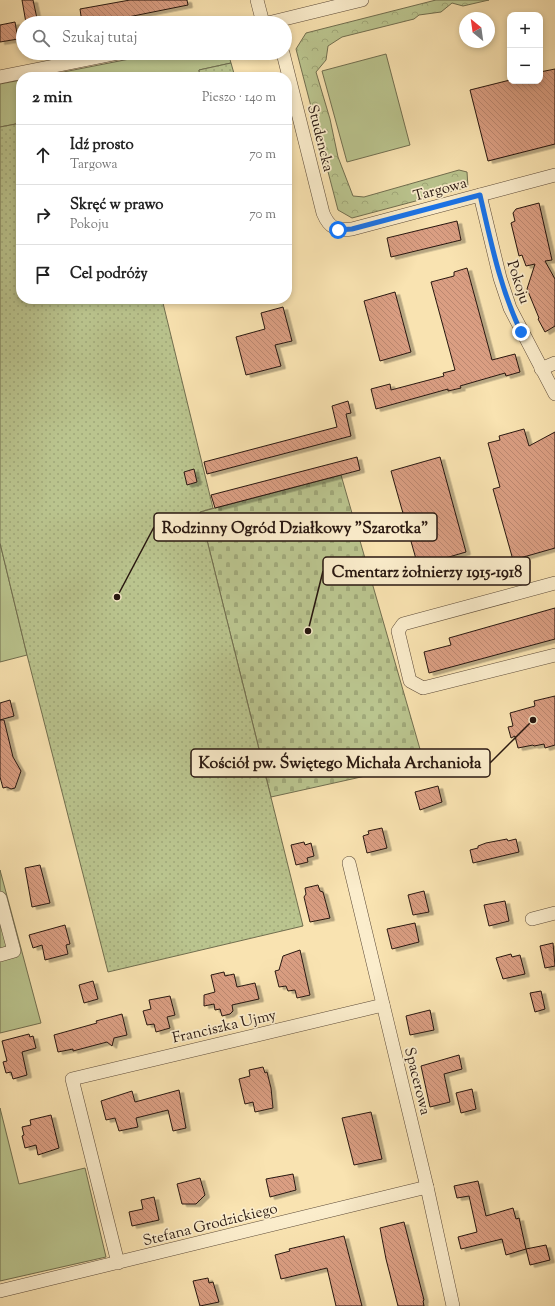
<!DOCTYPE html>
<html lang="pl">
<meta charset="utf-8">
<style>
:root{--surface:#fff;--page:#f6f6f6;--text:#222;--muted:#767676;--line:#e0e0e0}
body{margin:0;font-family:"Sorts Mill Goudy",serif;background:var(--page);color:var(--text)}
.controls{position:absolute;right:12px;top:12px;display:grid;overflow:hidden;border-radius:8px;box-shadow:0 2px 6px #0003}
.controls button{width:36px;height:36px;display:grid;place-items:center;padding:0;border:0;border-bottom:1px solid var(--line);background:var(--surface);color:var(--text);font:20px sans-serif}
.compass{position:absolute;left:459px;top:12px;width:36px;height:36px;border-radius:50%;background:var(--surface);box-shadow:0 2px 6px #0003;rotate:331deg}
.stop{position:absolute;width:12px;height:12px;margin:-9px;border:3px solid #1a73e8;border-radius:50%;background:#fff}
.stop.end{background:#1a73e8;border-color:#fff;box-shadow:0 1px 4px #0008}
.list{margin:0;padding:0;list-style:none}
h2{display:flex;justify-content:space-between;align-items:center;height:52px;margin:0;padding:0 16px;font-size:17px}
h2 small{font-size:13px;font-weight:400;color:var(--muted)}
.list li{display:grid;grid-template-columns:26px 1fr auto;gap:12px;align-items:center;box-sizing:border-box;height:60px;padding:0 16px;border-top:1px solid var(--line)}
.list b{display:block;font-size:15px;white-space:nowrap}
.list p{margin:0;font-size:13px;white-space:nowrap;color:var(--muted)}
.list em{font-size:13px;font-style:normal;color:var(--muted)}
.icon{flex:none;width:22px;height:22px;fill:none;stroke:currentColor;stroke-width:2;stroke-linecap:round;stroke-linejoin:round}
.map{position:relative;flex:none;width:555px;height:1306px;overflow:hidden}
.search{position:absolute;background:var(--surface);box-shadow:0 2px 6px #0003;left:16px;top:16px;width:276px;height:44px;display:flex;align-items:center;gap:10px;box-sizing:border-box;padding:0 14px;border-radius:22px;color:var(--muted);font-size:15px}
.panel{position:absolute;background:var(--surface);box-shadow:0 2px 6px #0003;left:16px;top:72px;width:276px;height:232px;border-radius:16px}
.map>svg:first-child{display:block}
.green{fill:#bac48e;stroke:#716e4f}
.forest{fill:url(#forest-crowns);stroke:#716e4f}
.cemetery{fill:url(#cemetery-stones);stroke:#716e4f}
.garden{fill:url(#garden-dots);stroke:#716e4f}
.building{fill:url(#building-back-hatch);stroke:#281710;filter:url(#shadow)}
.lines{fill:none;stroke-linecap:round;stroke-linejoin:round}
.street-casing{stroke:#5c4a38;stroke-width:14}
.street{stroke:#fbedcc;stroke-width:13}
.route{stroke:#1a73e8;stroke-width:5}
.labels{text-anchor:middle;stroke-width:3.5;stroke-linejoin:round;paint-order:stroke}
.street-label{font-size:15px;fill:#281710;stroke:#fbedcc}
.leader{fill:none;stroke:#281710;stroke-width:1.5}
.callout-dot{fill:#281710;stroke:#fbedcc;stroke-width:1.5}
.callout{fill:#fbedcc;stroke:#281710;stroke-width:1.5}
.callout-label{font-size:16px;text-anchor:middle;font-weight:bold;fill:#281710}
</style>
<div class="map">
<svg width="555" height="1306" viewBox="0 0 555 1306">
<defs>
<pattern id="forest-crowns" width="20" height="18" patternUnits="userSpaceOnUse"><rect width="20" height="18" fill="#bac48e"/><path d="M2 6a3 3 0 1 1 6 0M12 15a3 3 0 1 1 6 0" fill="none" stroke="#a0a879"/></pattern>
<pattern id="cemetery-stones" width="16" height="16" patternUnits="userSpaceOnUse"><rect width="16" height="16" fill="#bac48e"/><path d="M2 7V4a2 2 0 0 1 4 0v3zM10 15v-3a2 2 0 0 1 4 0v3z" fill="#a0a879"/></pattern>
<pattern id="garden-dots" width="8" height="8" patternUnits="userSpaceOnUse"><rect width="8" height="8" fill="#bac48e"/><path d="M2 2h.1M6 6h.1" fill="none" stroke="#a0a879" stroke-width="1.8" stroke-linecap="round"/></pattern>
<pattern id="building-back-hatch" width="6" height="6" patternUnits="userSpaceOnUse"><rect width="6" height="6" fill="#da9e82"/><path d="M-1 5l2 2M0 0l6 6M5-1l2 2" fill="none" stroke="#bb876f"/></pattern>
<filter id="shadow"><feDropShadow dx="4.5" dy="2.5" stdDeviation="0" flood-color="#0004"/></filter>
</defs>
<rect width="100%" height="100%" fill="#f9e3b1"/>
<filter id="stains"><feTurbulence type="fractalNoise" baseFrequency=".005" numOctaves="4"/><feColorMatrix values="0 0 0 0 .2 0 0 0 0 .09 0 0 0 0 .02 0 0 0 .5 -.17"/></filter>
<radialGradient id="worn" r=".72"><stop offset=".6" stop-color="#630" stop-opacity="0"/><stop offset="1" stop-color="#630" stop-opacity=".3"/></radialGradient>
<g class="green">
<polygon points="160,53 228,53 231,63 199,70 200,77 38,77"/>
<polygon points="386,54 410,145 347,162 322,71"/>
<polygon points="21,80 21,123 0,127 0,84"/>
<polygon points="0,543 27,655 0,662"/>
<polygon points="0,870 41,1023 0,1033"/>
<polygon points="0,1108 19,1184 85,1168 106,1257 0,1281"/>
</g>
<polygon class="forest" points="436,0 489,0 463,6 452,3 441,12 419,15 414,19 342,37 328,46 326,60 316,72 330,119 338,157 353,196 364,197 459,170 467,172 468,187 352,218 338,210 296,49 306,33"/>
<polygon class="cemetery" points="341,475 424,763 271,797 200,512"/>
<g class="garden">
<polygon points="231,63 235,77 200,77 199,70"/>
<polygon points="21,123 21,299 162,299 213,508 200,512 303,926 108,972 27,655 0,543 0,127"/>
</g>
<g class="building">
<polygon points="22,0 33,0 38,23 26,23"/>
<polygon points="130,0 187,0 188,5 98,23 82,23 80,9"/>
<polygon points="15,22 18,39 0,42 0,25"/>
<polygon points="555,69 555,144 488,161 470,90 510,80 510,81 540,81 540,72"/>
<polygon points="539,203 552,260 545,261 555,279 555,326 545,332 538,319 539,318 527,289 535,264 526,266 522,255 519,256 511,223 515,221 513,213 516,209"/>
<polygon points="457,221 461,240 391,257 387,238"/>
<polygon points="467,268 492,360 515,354 520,372 506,376 505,373 460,386 461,388 448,391 448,389 376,409 371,389 390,384 391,390 444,376 443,373 455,370 431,282 454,276 454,272"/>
<polygon points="395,292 411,352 380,361 364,301"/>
<polygon points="283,307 292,341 275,345 281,366 246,375 236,337 265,329 261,313"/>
<polygon points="348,401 351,413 346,414 351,436 207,474 204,462 337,427 332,406"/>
<polygon points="524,429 529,446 555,432 555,548 513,560 493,489 500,487 488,443 500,440 499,436"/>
<polygon points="357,457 360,470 215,508 211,495"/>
<polygon points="440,457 466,552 418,566 391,471"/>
<polygon points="194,469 197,482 187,485 184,472"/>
<polygon points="555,608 555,639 429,673 424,652 451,645 449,638"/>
<polygon points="555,696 555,745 545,748 544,744 534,746 533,745 518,748 515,736 511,738 508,727 513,726 510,713 535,706 534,701"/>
<polygon points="10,700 14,716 0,720 0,703"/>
<polygon points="0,720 4,720 13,757 21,771 15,788 11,789 7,787 3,788 0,777"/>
<polygon points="438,786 442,802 420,810 415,792"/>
<polygon points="382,828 387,848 367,853 363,836 369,834 368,831"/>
<polygon points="507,839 508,841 516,839 519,852 473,863 470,850 478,848 478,846 486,843"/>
<polygon points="304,842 305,845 311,843 314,856 307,858 308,862 296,865 291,845"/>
<polygon points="40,865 50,903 32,907 25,868"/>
<polygon points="318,885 320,891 323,892 330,918 310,922 304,897 306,894 305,888"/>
<polygon points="424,891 429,912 413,915 408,895"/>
<polygon points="505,901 509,921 489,926 484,905"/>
<polygon points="415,923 419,942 392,949 387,929"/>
<polygon points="65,925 70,944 66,945 68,954 45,960 42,945 33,948 29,935"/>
<polygon points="553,943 555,966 545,968 540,946"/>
<polygon points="300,950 310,995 297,998 295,990 288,991 286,986 279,987 275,971 279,970 283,956"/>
<polygon points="511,954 512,957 520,955 525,974 503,979 496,958"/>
<polygon points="224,972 225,976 234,974 237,987 255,983 259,999 232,1005 233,1011 230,1014 222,1016 220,1009 215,1010 214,1004 204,1006 204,995 215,992 211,975"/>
<polygon points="93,981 98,999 84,1003 79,985"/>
<polygon points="541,991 545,1009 535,1012 530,993"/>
<polygon points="170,996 175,1015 167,1017 170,1028 156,1032 154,1024 147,1025 143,1011 151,1009 149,1000"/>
<polygon points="430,1010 434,1030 410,1035 406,1016"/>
<polygon points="122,1014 127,1035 114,1038 112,1046 107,1042 73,1051 73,1049 58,1052 54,1035 97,1023 96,1021"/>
<polygon points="29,1034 30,1037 33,1036 36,1048 22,1052 27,1075 13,1079 11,1072 6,1073 3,1062 7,1061 2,1041"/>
<polygon points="459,1055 462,1069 444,1074 450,1102 430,1107 421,1066"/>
<polygon points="263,1067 265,1073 267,1072 271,1088 273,1108 255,1112 253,1102 245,1104 239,1079 250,1076 249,1070"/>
<polygon points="472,1089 476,1109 461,1113 456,1093"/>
<polygon points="179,1090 186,1128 173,1131 168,1110 136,1118 138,1127 119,1131 115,1118 106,1120 101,1101 132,1091 135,1102"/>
<polygon points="371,1112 382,1159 354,1165 342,1118"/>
<polygon points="51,1115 59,1148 38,1155 36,1145 25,1148 22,1136 24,1135 22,1127 31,1125 30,1120"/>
<polygon points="293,1174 296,1190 270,1197 266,1179"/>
<polygon points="200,1178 205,1195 196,1204 182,1204 177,1184"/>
<polygon points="478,1181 486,1216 513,1208 516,1219 519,1218 526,1249 506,1255 502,1239 461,1249 458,1237 477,1232 469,1196 457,1198 454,1186"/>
<polygon points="154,1197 159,1220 132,1226 129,1212 143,1209 141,1200"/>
<polygon points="404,1222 424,1300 423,1301 424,1306 398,1306 386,1259 380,1228"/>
<polygon points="344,1236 362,1306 336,1306 327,1268 281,1279 275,1255 290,1251 289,1249"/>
<polygon points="546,1245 550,1260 530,1265 526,1249"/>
<polygon points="208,1278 209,1283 213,1282 219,1302 200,1306 193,1281"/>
</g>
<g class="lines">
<g class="street-casing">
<g id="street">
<polyline points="257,0 263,23"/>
<polyline points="268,23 362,0"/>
<path d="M283,53l40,160c6,15 14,18 29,16l203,-54"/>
<polyline points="0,77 119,53"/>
<polyline points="480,195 500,278 510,308 555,394"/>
<polyline points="541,369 555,363"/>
<polyline points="555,583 403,624 398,631 410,681 423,688 555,655"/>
<polyline points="349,863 427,1187 453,1306"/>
<polyline points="0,898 14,951 0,955"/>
<polyline points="532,919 555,913"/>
<polyline points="118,1263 72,1079 383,1005"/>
<polyline points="0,1291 427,1187"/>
</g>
</g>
<use href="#street" class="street"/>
</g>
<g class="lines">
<path class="route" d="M338,230l14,-1 128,-34c11,47 20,93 41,137"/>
</g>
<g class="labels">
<g class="street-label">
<text transform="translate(321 138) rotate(76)" y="5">Studencka</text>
<text transform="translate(440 189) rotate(-15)" y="5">Targowa</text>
<text transform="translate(519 282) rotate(72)" y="5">Pokoju</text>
<text transform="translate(224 1026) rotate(-13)" y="5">Franciszka Ujmy</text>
<text transform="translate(418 1081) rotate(76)" y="5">Spacerowa</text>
<text transform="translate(210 1224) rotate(-14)" y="5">Stefana Grodzickiego</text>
</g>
</g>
<path class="leader" d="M117 597L154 527M308 631L323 571M533 720L490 763"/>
<g class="callout-dot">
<circle cx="117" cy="597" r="4"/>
<circle cx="308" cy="631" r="4"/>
<circle cx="533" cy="720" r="4"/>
</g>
<g class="callout">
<rect x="154" y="513" width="283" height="28" rx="4"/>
<rect x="323" y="557" width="207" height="28" rx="4"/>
<rect x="191" y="749" width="299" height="28" rx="4"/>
</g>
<g class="callout-label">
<text x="295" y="533">Rodzinny Ogród Działkowy "Szarotka"</text>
<text x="427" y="577">Cmentarz żołnierzy 1915-1918</text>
<text x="340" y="768">Kościół pw. Świętego Michała Archanioła</text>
</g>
<rect width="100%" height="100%" filter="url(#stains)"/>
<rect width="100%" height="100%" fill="url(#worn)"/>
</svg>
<div class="controls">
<button>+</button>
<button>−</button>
</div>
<svg class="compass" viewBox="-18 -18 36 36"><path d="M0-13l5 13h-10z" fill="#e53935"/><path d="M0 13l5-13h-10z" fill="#767676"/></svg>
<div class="stop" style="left:338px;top:230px"></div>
<div class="stop end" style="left:521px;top:332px"></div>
<div class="search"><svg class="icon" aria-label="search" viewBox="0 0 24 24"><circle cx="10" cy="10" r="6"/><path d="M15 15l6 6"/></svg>Szukaj tutaj</div>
<section class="panel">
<h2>2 min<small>Pieszo · 140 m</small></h2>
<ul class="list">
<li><svg class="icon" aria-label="ahead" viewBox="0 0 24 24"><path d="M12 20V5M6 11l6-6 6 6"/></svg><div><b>Idź prosto</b><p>Targowa</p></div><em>70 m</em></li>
<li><svg class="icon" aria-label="right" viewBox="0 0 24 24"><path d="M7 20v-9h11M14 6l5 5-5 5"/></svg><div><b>Skręć w prawo</b><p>Pokoju</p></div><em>70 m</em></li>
<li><svg class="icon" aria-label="arrive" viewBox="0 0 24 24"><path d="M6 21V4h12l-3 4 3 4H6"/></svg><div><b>Cel podróży</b></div></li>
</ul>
</section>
</div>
